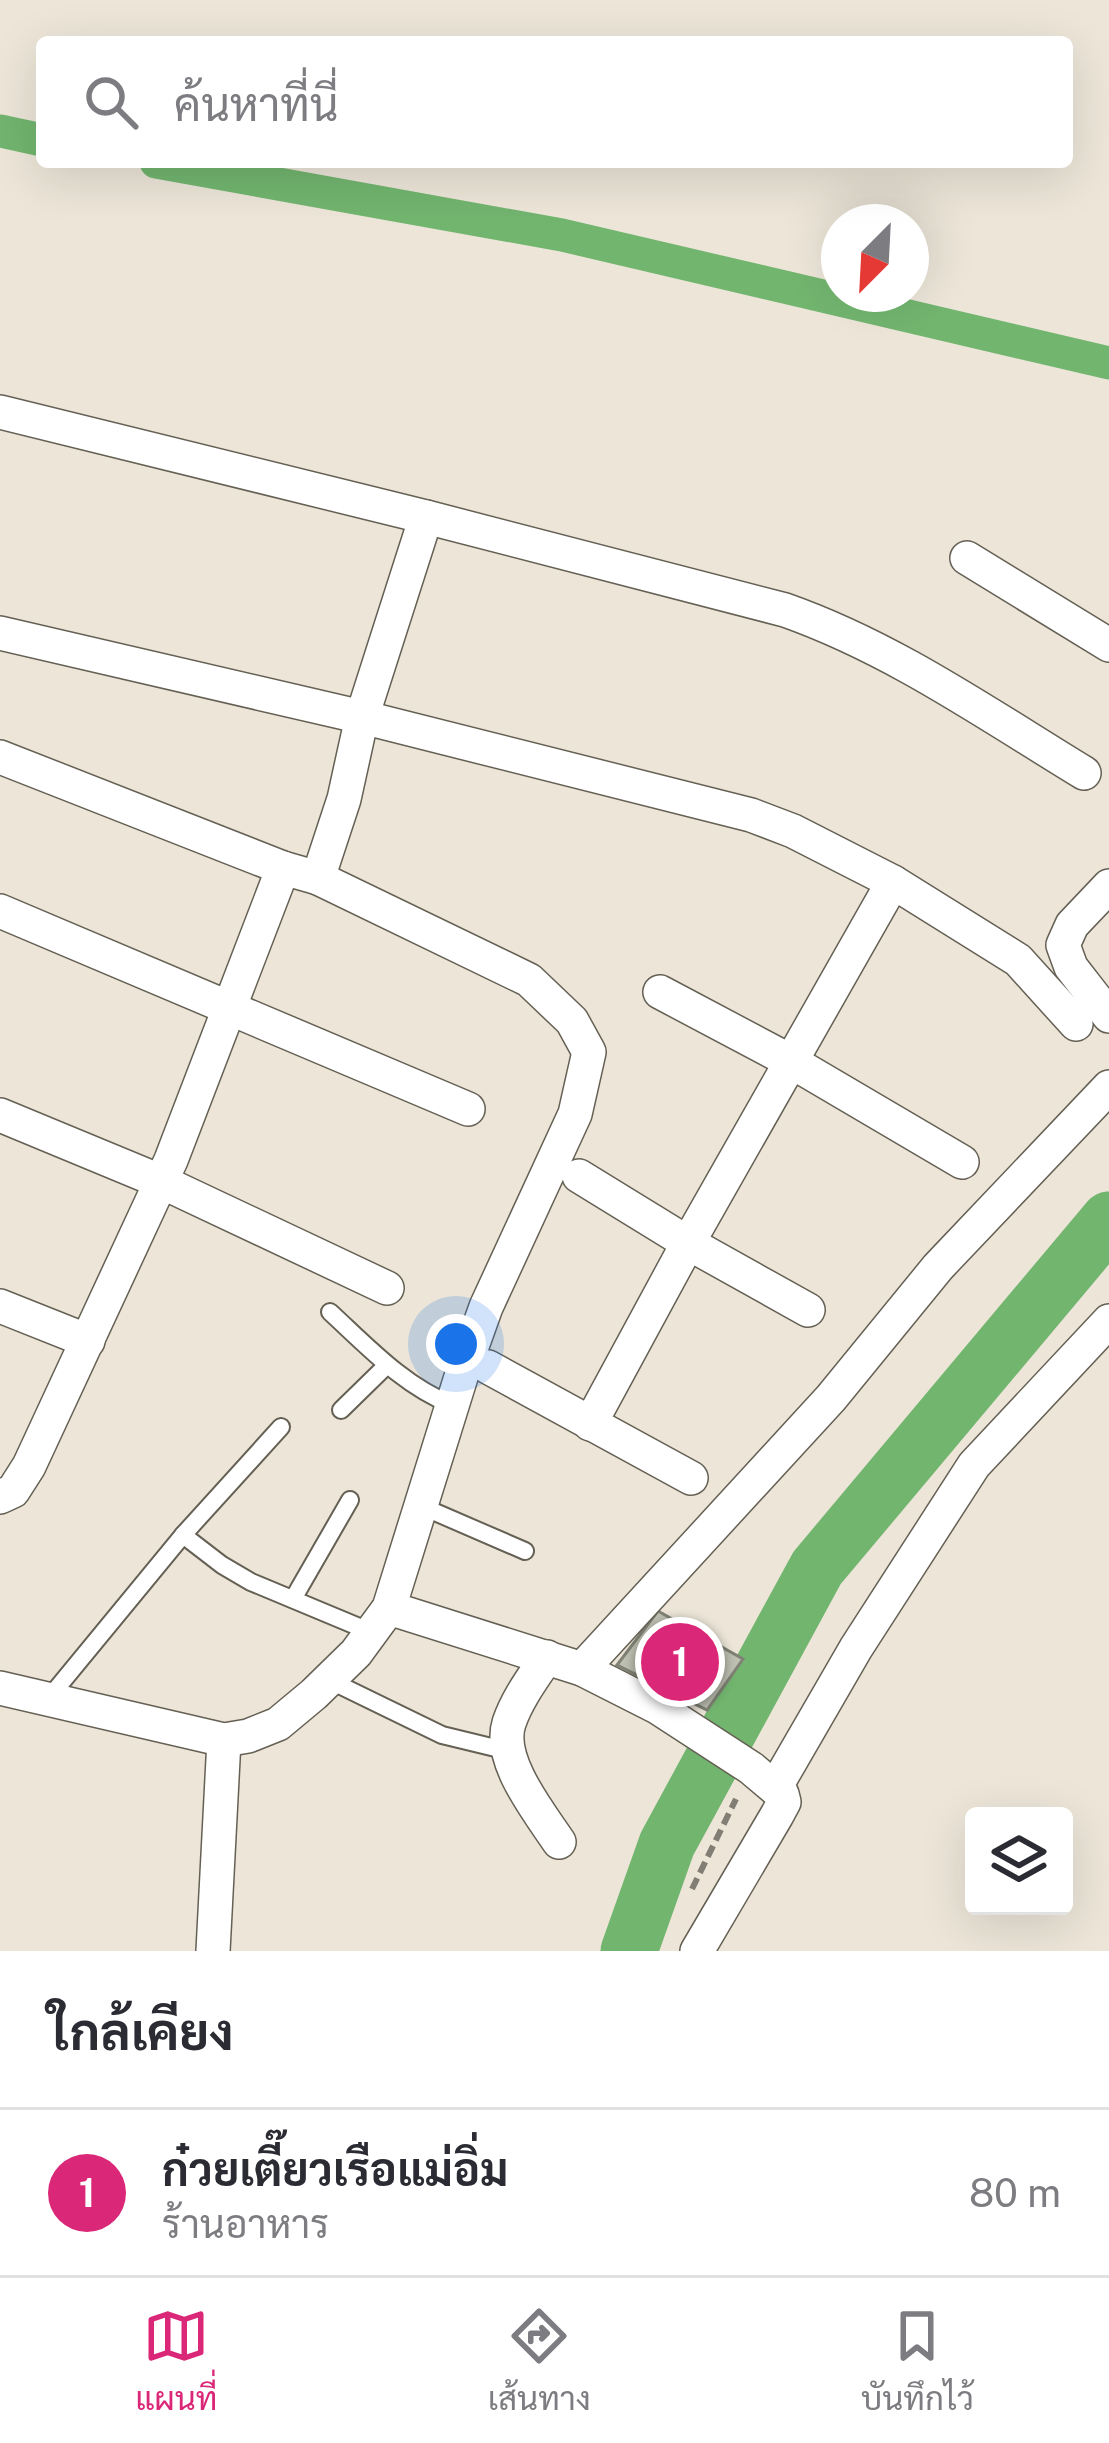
<!DOCTYPE html>
<html lang="th">
<meta charset="utf-8">
<style>
:root{--surface:#fff;--page:#f7f7f7;--text:#2b2b33;--muted:#7c7c81;--line:#e1e1e2;--accent:#db2777}
body{margin:0;font-family:"Public Sans",Sarabun,sans-serif;background:var(--page);color:var(--text)}
.controls{position:absolute;right:36px;bottom:36px;display:grid;overflow:hidden;border-radius:12px;box-shadow:0 12px 48px #0002}
.controls button{width:108px;height:108px;display:grid;place-items:center;padding:0;border:0;border-bottom:3px solid var(--line);background:var(--surface);color:var(--text);font:60px sans-serif}
.compass{position:absolute;left:821px;top:204px;width:108px;height:108px;border-radius:50%;background:var(--surface);box-shadow:0 12px 48px #0002;rotate:204deg}
.you{position:absolute;left:456px;top:1344px;width:42px;height:42px;margin:-30px;border:9px solid #fff;border-radius:50%;background:#1a73e8;box-shadow:0 0 0 18px #1a73e833}
.badge{display:grid;place-items:center;width:78px;height:78px;border-radius:50%;background:var(--accent);color:#fff;font-size:39px;font-weight:700}
.pin{position:absolute;translate:-50% -50%;border:6px solid #fff;box-shadow:0 3px 12px #0006}
.list{margin:0;padding:0;list-style:none}
h2{display:flex;justify-content:space-between;align-items:center;height:156px;margin:0;padding:0 48px;font-size:51px}
h2 small{font-size:39px;font-weight:400;color:var(--muted)}
.list li{display:grid;grid-template-columns:78px 1fr auto;gap:36px;align-items:center;box-sizing:border-box;height:168px;padding:0 48px;border-top:3px solid var(--line)}
.list b{display:block;font-size:45px;white-space:nowrap}
.list p{margin:0;font-size:39px;white-space:nowrap;color:var(--muted)}
.list em{font-size:39px;font-style:normal;color:var(--muted)}
.icon{flex:none;width:66px;height:66px;fill:none;stroke:currentColor;stroke-width:2;stroke-linecap:round;stroke-linejoin:round}
.map{position:relative;flex:none;width:1109px;height:1951px;overflow:hidden}
.search{position:absolute;background:var(--surface);box-shadow:0 12px 48px #0002;left:36px;right:36px;top:36px;height:132px;display:flex;align-items:center;gap:30px;box-sizing:border-box;padding:0 42px;border-radius:12px;color:var(--muted);font-size:45px}
.sheet{height:324px;background:var(--surface)}
nav{display:flex;justify-content:space-around;align-items:center;box-sizing:border-box;height:168px;border-top:3px solid var(--line);background:var(--surface);font-size:33px;color:var(--muted)}
nav a{display:grid;justify-items:center;gap:6px}
nav .on{color:var(--accent)}
.map>svg:first-child{display:block}
.lines{fill:none;stroke-linecap:round;stroke-linejoin:round}
.canal{stroke:#72b56f;stroke-width:33}
.river{stroke:#72b56f;stroke-width:57}
.building{fill:#bec1b2;stroke:#808275;stroke-width:3}
.lane-casing{stroke:#656054;stroke-width:20}
.street-casing{stroke:#656054;stroke-width:36}
.path{stroke:#827e75;stroke-width:6;stroke-dasharray:12 6;stroke-linecap:butt}
.lane{stroke:#fff;stroke-width:16}
.street{stroke:#fff;stroke-width:33}
</style>
<div class="map">
<svg width="1109" height="1951" viewBox="0 0 1109 1951">
<rect width="100%" height="100%" fill="#ece5d8"/>
<g class="lines">
<g class="canal">
<polyline points="0,131 42,140"/>
<polyline points="156,162 562,235 1109,363"/>
</g>
<polyline class="river" points="629,1951 667,1844 817,1568 1109,1220"/>
</g>
<polygon class="building" points="658,1611 743,1659 707,1710 617,1665"/>
<g class="lines">
<g class="lane-casing">
<g id="lane">
<path d="M330,1312c38,35 74,74 122,93"/>
<polyline points="341,1410 387,1365"/>
<polyline points="421,1506 525,1551"/>
<polyline points="183,1535 222,1565 251,1582 371,1632"/>
<polyline points="293,1599 350,1500"/>
<polyline points="329,1680 442,1735 508,1751"/>
<polyline points="48,1699 183,1535 281,1427"/>
</g>
</g>
<g class="street-casing">
<g id="street">
<polyline points="0,412 426,517"/>
<polyline points="967,558 1109,645"/>
<polyline points="0,633 362,717 751,815 793,831 893,882 688,1243 590,1424"/>
<polyline points="0,757 283,868 318,878 529,980 572,1021 589,1052 575,1114 486,1307 461,1377 389,1608 356,1653 314,1694 278,1724 248,1736 224,1740 0,1688"/>
<path d="M318,878l26,-79 18,-82 64,-200 359,93c108,38 202,104 299,163"/>
<polyline points="893,882 1018,960 1076,1024"/>
<polyline points="1109,886 1072,925 1063,945 1071,967 1109,1016"/>
<polyline points="0,911 468,1109"/>
<polyline points="660,992 792,1062 962,1162"/>
<polyline points="0,1115 162,1182 387,1288"/>
<polyline points="579,1176 688,1243 808,1310"/>
<polyline points="0,1306 88,1341"/>
<polyline points="488,1367 691,1478"/>
<polyline points="0,1497 13,1491 29,1466 171,1160 283,868"/>
<polyline points="389,1608 582,1669 657,1707 751,1768 782,1794 784,1802 777,1815 697,1951"/>
<path d="M547,1657c-14,21 -30,42 -38,66 -12,37 30,89 50,119"/>
<polyline points="582,1669 831,1398 938,1267 1109,1087"/>
<polyline points="775,1788 856,1648 974,1465 1109,1321"/>
<polyline points="213,1951 224,1740"/>
</g>
</g>
<polyline class="path" points="692,1889 736,1799"/>
<use href="#lane" class="lane"/>
<use href="#street" class="street"/>
</g>
</svg>
<div class="controls">
<button><svg class="icon" aria-label="layers" viewBox="0 0 24 24"><path d="M12 4l9 5-9 5-9-5zM3 14l9 5 9-5"/></svg></button>
</div>
<svg class="compass" viewBox="-18 -18 36 36"><path d="M0-13l5 13h-10z" fill="#e53935"/><path d="M0 13l5-13h-10z" fill="#7c7c81"/></svg>
<div class="you"></div>
<div class="pin badge" style="left:680px;top:1662px">1</div>
<div class="search"><svg class="icon" aria-label="search" viewBox="0 0 24 24"><circle cx="10" cy="10" r="6"/><path d="M15 15l6 6"/></svg>ค้นหาที่นี่</div>
</div>
<section class="sheet">
<h2>ใกล้เคียง<small></small></h2>
<ul class="list">
<li><span class="badge">1</span><div><b>ก๋วยเตี๊ยวเรือแม่อิ่ม</b><p>ร้านอาหาร</p></div><em>80 m</em></li>
</ul>
</section>
<nav>
<a class="on"><svg class="icon" aria-label="map" viewBox="0 0 24 24"><path d="M3 6l6-2 6 2 6-2v14l-6 2-6-2-6 2zM9 4v14M15 6v14"/></svg>แผนที่</a>
<a><svg class="icon" aria-label="directions" viewBox="0 0 24 24"><path d="M12 3l9 9-9 9-9-9zM9 14v-3h6M13 9l2 2-2 2"/></svg>เส้นทาง</a>
<a><svg class="icon" aria-label="saved" viewBox="0 0 24 24"><path d="M7 4h10v16l-5-4-5 4z"/></svg>บันทึกไว้</a>
</nav>
